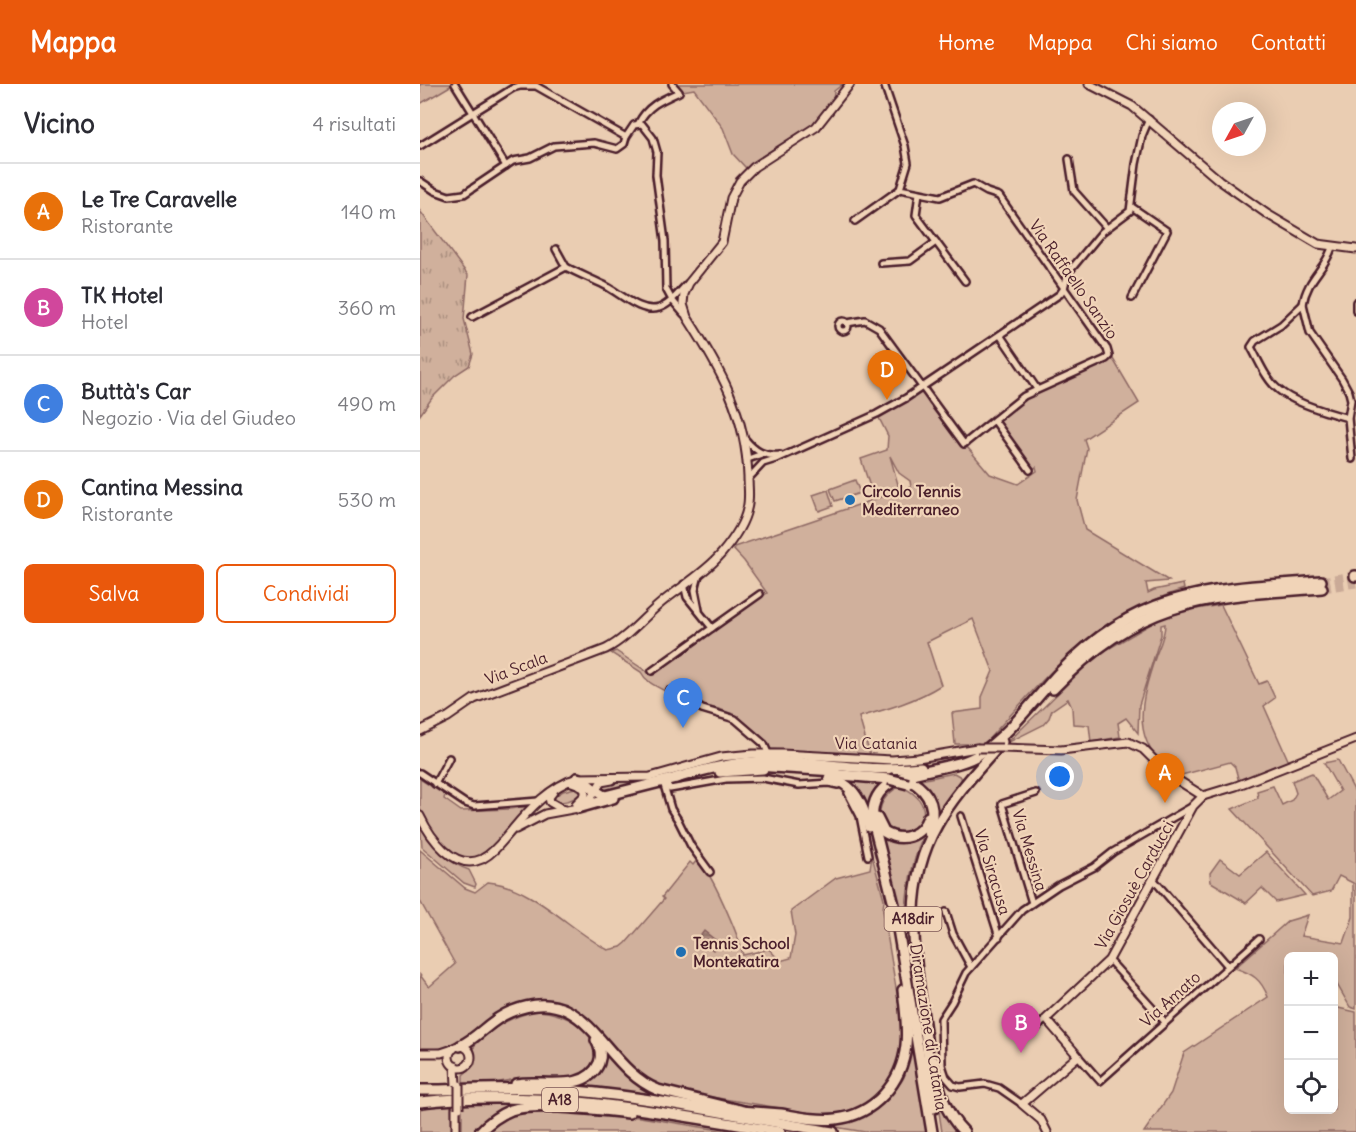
<!DOCTYPE html>
<html lang="it">
<meta charset="utf-8">
<style>
:root{--surface:#fff;--page:#f2f2f3;--text:#2b2b33;--muted:#7c7c81;--line:#e1e1e2;--accent:#ea580c}
body{margin:0;font-family:Delius,sans-serif;background:var(--page);color:var(--text)}
.controls{position:absolute;right:18px;bottom:18px;display:grid;overflow:hidden;border-radius:9px;box-shadow:0 6px 24px #0002}
.controls button{width:54px;height:54px;display:grid;place-items:center;padding:0;border:0;border-bottom:2px solid var(--line);background:var(--surface);color:var(--text);font:30px sans-serif}
.compass{position:absolute;left:792px;top:18px;width:54px;height:54px;border-radius:50%;background:var(--surface);box-shadow:0 6px 24px #0002;rotate:230deg}
.you{position:absolute;left:640px;top:693px;width:21px;height:21px;margin:-15px;border:4px solid #fff;border-radius:50%;background:#1a73e8;box-shadow:0 0 0 9px #1a73e833}
.badge{display:grid;place-items:center;width:39px;height:39px;border-radius:50%;background:var(--accent);color:#fff;font-size:20px;font-weight:700}
.pin{position:absolute;translate:-50% -50px;filter:drop-shadow(0 2px 3px #0008)}
.pin::after{content:'';position:absolute;top:32px;width:21px;height:18px;background:inherit;clip-path:polygon(0 0,100% 0,50% 100%)}
.list{margin:0;padding:0;list-style:none}
h2{display:flex;justify-content:space-between;align-items:center;height:78px;margin:0;padding:0 24px;font-size:26px}
h2 small{font-size:20px;font-weight:400;color:var(--muted)}
.list li{display:grid;grid-template-columns:39px 1fr auto;gap:18px;align-items:center;box-sizing:border-box;height:96px;padding:0 24px;border-top:2px solid var(--line)}
.list b{display:block;font-size:22px;white-space:nowrap}
.list p{margin:0;font-size:20px;white-space:nowrap;color:var(--muted)}
.list em{font-size:20px;font-style:normal;color:var(--muted)}
.actions{display:flex;gap:12px;padding:18px 24px}
.actions a{flex:1;padding:14px 0;border:2px solid var(--accent);border-radius:9px;text-align:center;font-size:21px;color:var(--accent)}
.actions .main{background:var(--accent);color:#fff}
.icon{flex:none;width:33px;height:33px;fill:none;stroke:currentColor;stroke-width:2;stroke-linecap:round;stroke-linejoin:round}
.map{position:relative;flex:none;width:936px;height:1048px;overflow:hidden}
header{display:flex;align-items:center;gap:36px;box-sizing:border-box;height:84px;padding:0 30px;background:var(--accent);color:#fff}
header strong{font-size:28px}
nav{display:flex;gap:33px;margin-inline-start:auto;font-size:21px}
main{display:flex}
aside{flex:1;background:var(--surface)}
.map>svg:first-child{display:block}
.green{fill:#d0b09c;stroke:#8d6864;stroke-width:1.5}
.park{fill:url(#park-tufts);stroke:#8d6864;stroke-width:1.5}
.water{fill:url(#water-rules);stroke:#845e5c;stroke-width:1.5}
.lines{fill:none;stroke-linecap:round;stroke-linejoin:round}
.highway-tunnel{stroke:#caaa97;stroke-width:9;stroke-dasharray:9 4.5;stroke-linecap:butt}
.street-casing{stroke:#4a1f2b;stroke-width:10}
.secondary-casing{stroke:#4a1f2b;stroke-width:11}
.highway-casing{stroke:#4a1f2b;stroke-width:14}
.street{stroke:#f1d4b8;stroke-width:5}
.secondary{stroke:#f1d4b8;stroke-width:7}
.highway{stroke:#f1d4b8;stroke-width:9}
.secondary-bridge-casing{stroke:#4a1f2b;stroke-width:11;stroke-linecap:butt}
.highway-bridge-casing{stroke:#4a1f2b;stroke-width:14;stroke-linecap:butt}
.secondary-bridge{stroke:#f1d4b8;stroke-width:7}
.highway-bridge{stroke:#f1d4b8;stroke-width:9}
.poi-dot{fill:#1f6fb2;stroke:#f1d4b8;stroke-width:2}
.labels{text-anchor:middle;stroke-width:4.5;stroke-linejoin:round;paint-order:stroke}
.shield{fill:#f1d4b8;stroke:#7c5555;stroke-width:1.5}
.shield-label{font-size:15px;font-weight:bold;fill:#4a1f2b}
.street-label{font-size:16px;fill:#4a1f2b;stroke:#f1d4b8}
.poi-label{font-size:16px;font-weight:bold;fill:#4a1f2b;stroke:#f1d4b8;text-anchor:start}
</style>
<header>
<strong>Mappa</strong>
<nav><a>Home</a><a>Mappa</a><a>Chi siamo</a><a>Contatti</a></nav>
</header>
<main>
<aside>
<h2>Vicino<small>4 risultati</small></h2>
<ul class="list">
<li><span class="badge" style="background:#e8710a">A</span><div><b>Le Tre Caravelle</b><p>Ristorante</p></div><em>140 m</em></li>
<li><span class="badge" style="background:#d1479c">B</span><div><b>TK Hotel</b><p>Hotel</p></div><em>360 m</em></li>
<li><span class="badge" style="background:#3f7fe0">C</span><div><b>Buttà's Car</b><p>Negozio · Via del Giudeo</p></div><em>490 m</em></li>
<li><span class="badge" style="background:#e8710a">D</span><div><b>Cantina Messina</b><p>Ristorante</p></div><em>530 m</em></li>
</ul>
<div class="actions"><a class="main">Salva</a><a>Condividi</a></div>
</aside>
<div class="map">
<svg width="936" height="1048" viewBox="0 0 936 1048">
<defs>
<pattern id="park-tufts" width="24" height="20" patternUnits="userSpaceOnUse" patternTransform="scale(1.5)"><rect width="24" height="20" fill="#d0b09c"/><path d="M3 7l-1-3M5 7V3M7 7l1-3M15 17l-1-3M17 17v-4M19 17l1-3" fill="none" stroke="#ab8f7f"/></pattern>
<pattern id="water-rules" width="6" height="5" patternUnits="userSpaceOnUse" patternTransform="scale(1.5)"><rect width="6" height="5" fill="#ab887d"/><path d="M0 2.5h6" fill="none" stroke="#8d6f67"/></pattern>
</defs>
<rect width="100%" height="100%" fill="#eacdb2"/>
<filter id="ink" filterUnits="userSpaceOnUse"><feTurbulence type="fractalNoise" baseFrequency=".0167" numOctaves="2"/><feDisplacementMap in="SourceGraphic" scale="12" xChannelSelector="R" yChannelSelector="G"/><feConvolveMatrix kernelMatrix="1 2 1 2 8 2 1 2 1" color-interpolation-filters="sRGB"/></filter>
<g filter="url(#ink)">
<g class="green">
<polygon points="0,0 31,0 32,1 0,20"/>
<path d="M257,0h166l-9,7c1,30 -65,63 -88,77l-13,-14 -10,-26 -29,-39 -11,2z"/>
<path d="M693,275l26,44 -55,36 3,9 -10,52 8,30 84,51 -23,2 2,10 6,-3 29,-6 1,5c-96,31 -135,85 -200,155h-29l-3,-31 30,-4v-12l11,-26 -20,-52 -46,23 14,43c-25,16 -53,24 -82,32l11,38 -101,-6c-9,-16 -29,-33 -47,-39 -8,-3 -16,-3 -24,-5 -12,-5 -18,-22 -33,-14 -9,-5 -19,-9 -24,-19l-30,-19 5,-2 36,24 115,-82 -23,-32 -12,-13 2,-1 177,-60 -1,-6 -11,-8 -9,-17 9,32 -26,8 -12,-37 26,-9 1,-14 -9,-18 43,-26 7,12 34,44h5l22,26 28,10 19,-13 -1,-4 -3,2 -34,-47v-4l26,-20z"/>
<polygon points="435,396 440,409 415,417 410,405"/>
<polygon points="408,406 413,422 399,427 393,411"/>
<path d="M801,521l38,79 8,-3 8,17 -11,8 25,56 -50,20 -4,-15 -5,-5 -52,14c-50,-31 -38,-74 -22,-121 4,-10 9,-20 9,-31l-4,1v10l-22,70 -1,28 -12,-15 -8,5 2,14 -29,5 -2,-17 -16,-1 -1,-16 -4,-9 -16,11 -3,8 -6,7 -36,18 79,-77 22,-17 55,-32 33,-8z"/>
<polygon points="549,668 496,680 456,681 352,674 188,708 182,704 182,701 186,698 231,695 291,678 314,674 351,672 477,679"/>
<path d="M918,676l18,34v215l-6,-2 -16,-28v-23h-46v154h46v-103l22,5v120h-212l27,-39 13,-40 84,-56c-7,-18 -15,-23 -33,-29l53,-47 20,-6 -7,21 43,7 9,-26v-34l-14,-7 -8,15 -19,5 -80,-87 26,-11 -1,-7 16,-5 9,19 10,-5 4,-7 -4,-12 20,-8 16,27 12,-9 -16,-28z"/>
<polygon points="534,689 541,693 542,699 513,740 515,731 496,697"/>
<path d="M0,695l25,16 -1,4 17,12 48,-2 22,-3c-14,15 -32,39 -49,49 -25,13 -59,-25 -62,-48 0,-9 0,-19 0,-28z"/>
<path d="M423,695l42,4c-12,10 -16,20 -17,36z"/>
<path d="M480,702c16,7 27,17 23,35l-14,13 -18,-1 -11,-14c-2,-15 7,-26 20,-33z"/>
<path d="M155,704l5,5c-5,7 -18,11 -25,7v-4l8,-5z"/>
<path d="M0,739c11,21 27,40 49,47l7,14 -1,3 -11,-4 -42,-36z"/>
<path d="M506,744c-20,47 -22,79 -20,130l-27,-128 14,9z"/>
<path d="M0,766l45,38 10,4 13,-10c44,4 81,47 120,68l13,-3 5,-4 38,-44 -2,-2 28,-35 3,3 4,-5c14,9 42,77 46,95l26,-6 11,12 11,-3 4,-23 -4,-24 45,-33 34,-9 2,-13 12,43 -1,11 18,108v30l-2,13 -9,21 -15,17 -18,11 -20,5h-13l-157,-25 -11,-4 -26,-18 -40,-46 -10,-8 -44,-12 -59,28 -17,12 -7,1 -7,5 -26,2v-75l9,12 26,-23 -35,-63z"/>
<polygon points="846,768 885,811 856,818 842,804 826,819 791,798 790,789 800,775 820,790"/>
<path d="M119,927c23,2 62,18 57,47 0,5 -5,13 -10,15 -16,11 -40,3 -59,5 -10,0 -21,3 -32,5 -10,1 -21,1 -32,2v-10l12,-11 -1,-18c19,-19 38,-31 65,-35z"/>
<path d="M489,927l18,121h-62l-42,-7c29,-3 51,-11 70,-33 4,-5 9,-10 11,-15 8,-21 7,-44 5,-66z"/>
<polygon points="185,965 236,1009 219,1010 150,1003 161,999"/>
<polygon points="513,989 538,1048 522,1048"/>
<polygon points="31,1018 32,1048 0,1048 0,1025"/>
<polygon points="78,1019 127,1021 98,1021 56,1048 42,1048 42,1020"/>
<path d="M108,1026l112,7 91,15h-247c12,-12 28,-19 44,-22z"/>
</g>
<polygon class="park" points="0,127 48,191 44,235 53,270 49,282 35,291 12,314 0,331"/>
<polygon class="water" points="284,847 299,859 293,866 278,855"/>
<g class="lines">
<g class="highway-tunnel">
<polyline points="901,497 935,492"/>
<polyline points="902,504 936,499"/>
</g>
<g class="street-casing">
<g id="street">
<polyline points="35,0 86,82"/>
<path d="M218,40c9,-18 23,-24 41,-32l-7,-8"/>
<polyline points="0,62 93,4 100,2 116,2 206,53"/>
<polyline points="649,75 654,107 687,144"/>
<polyline points="0,97 15,107 29,112 44,110 93,77 110,74 134,62 174,59 197,65 204,60 206,53 214,41 222,40 233,54 237,68 236,91 245,157 246,205 252,216 264,230"/>
<polyline points="499,109 496,131 545,197"/>
<polyline points="435,137 480,105"/>
<polyline points="136,165 146,183"/>
<polyline points="461,179 490,177 516,158"/>
<polyline points="712,214 747,147 712,123"/>
<polyline points="936,218 936,227"/>
<path d="M883,220c4,-26 23,-35 29,-57"/>
<path d="M52,233l94,-50c13,7 26,12 38,18 16,8 37,29 55,23 11,-3 20,-16 28,-24"/>
<circle cx="423" cy="242" r="5"/>
<polyline points="427,239 445,236 459,244 544,360 604,312 686,275 689,272 687,265 579,112 567,108 553,100 520,113 480,105 488,79 485,62 464,0"/>
<polyline points="580,251 617,305"/>
<path d="M928,334c-19,-5 -54,-15 -69,-28 -13,-10 -20,-29 -28,-43l4,-6 26,-16 22,-21 7,29 32,46 7,13 2,8 -3,18 4,41"/>
<polyline points="574,336 610,386"/>
<path d="M325,355c10,12 19,18 35,16"/>
<polyline points="328,375 342,370"/>
<polyline points="328,395 343,379 359,374 457,330 486,314 640,210 644,204 648,189 682,148 710,127 716,80 722,52 729,35"/>
<polyline points="279,491 275,506 279,526"/>
<polyline points="292,544 340,510"/>
<polyline points="232,587 292,544 267,513 264,500"/>
<polyline points="249,607 261,610 282,625 315,635 344,660 348,669"/>
<polyline points="0,689 45,719 54,722 118,717"/>
<polyline points="15,700 29,674"/>
<polyline points="247,700 250,705 306,695 343,694 379,701 409,699 418,701"/>
<polyline points="244,701 251,725 258,736 271,762 290,788"/>
<polyline points="428,709 440,732 448,772"/>
<polyline points="541,732 579,853"/>
<polyline points="734,796 808,882"/>
<polyline points="612,819 582,720 616,709"/>
<polyline points="526,828 533,850 551,883"/>
<polyline points="689,876 745,938"/>
<polyline points="611,949 626,935"/>
<polyline points="658,972 680,997 839,855"/>
<polyline points="602,1020 579,1004 565,1000 540,1003 533,1001 526,993 522,981 521,935 532,918 546,889 602,826 639,801 674,783 693,768 773,722"/>
</g>
</g>
<g class="secondary-casing">
<g id="secondary">
<polyline points="669,0 712,22 799,96 847,130 898,160 936,165"/>
<path d="M0,647l28,-14 26,-18 132,-50c23,-12 39,-34 60,-50 18,-14 41,-28 56,-46 10,-12 22,-29 25,-44 3,-10 1,-21 1,-32 -2,-63 -27,-107 -61,-160l-4,-13 1,-10 5,-11 33,-41 9,-44 9,-17 14,-14 62,-40 34,-43"/>
<polyline points="583,664 641,666 708,658 723,665 748,690 783,712"/>
<polyline points="149,697 160,701 165,706 165,711 156,720"/>
<polyline points="133,708 129,713 130,718 144,726"/>
<polyline points="783,712 816,702 936,655"/>
<path d="M0,732c10,21 34,56 62,43 12,-6 21,-19 30,-29 18,-22 38,-43 65,-52l73,-1 71,-20 32,-3h29l110,6 26,-2 59,-10"/>
<polyline points="96,745 125,730 158,724 171,714 181,698 192,696"/>
<circle cx="40" cy="973" r="11"/>
<polyline points="0,969 21,969 33,965"/>
<polyline points="35,982 36,1001"/>
<polyline points="36,1024 36,1048"/>
<polyline points="627,1048 621,1036 602,1020 658,972 626,935 689,876 773,722 783,712"/>
</g>
</g>
<g class="highway-casing">
<g id="highway">
<polyline points="935,492 936,492"/>
<path d="M633,605c88,-91 150,-92 269,-101"/>
<polyline points="336,682 415,687"/>
<polyline points="300,688 343,685"/>
<polyline points="410,690 469,695"/>
<path d="M157,694c12,4 17,14 28,18l75,-19"/>
<path d="M256,694c32,-10 65,-18 99,-17 49,1 98,12 146,6"/>
<path d="M409,694c25,5 34,26 40,49"/>
<path d="M491,697c20,12 26,29 17,51"/>
<polyline points="158,724 193,714"/>
<path d="M457,734l7,14c17,11 37,5 44,-15"/>
<path d="M40,962c19,-9 30,-26 50,-34 79,-33 90,55 148,78l86,21"/>
<path d="M514,977c4,27 10,51 30,71"/>
<path d="M96,1000c25,-5 70,10 83,-21 3,-8 1,-16 -3,-23"/>
<path d="M0,1006c43,0 85,-3 128,-1 96,5 191,28 285,43"/>
<path d="M0,1018c122,-14 241,10 360,30"/>
<path d="M514,1024c-5,-25 -5,-52 -9,-77 -9,-70 -25,-141 12,-206 18,-32 42,-56 65,-83"/>
<path d="M320,1027c13,1 27,2 41,3 18,3 36,7 55,5 38,-4 66,-36 70,-74 2,-18 -1,-37 -3,-55"/>
<path d="M60,1048c9,-10 19,-17 31,-22 24,-8 90,0 118,3"/>
<path d="M512,1048l-38,-227 -21,-84c-6,-57 72,-45 105,-66 31,-20 55,-54 80,-81 81,-85 153,-85 263,-93"/>
</g>
</g>
<use href="#street" class="street"/>
<use href="#secondary" class="secondary"/>
<use href="#highway" class="highway"/>
<g class="secondary-bridge-casing">
<g id="secondary-bridge">
<polyline points="557,664 583,664"/>
<polyline points="39,1024 39,1001"/>
</g>
</g>
<g class="highway-bridge-casing">
<polyline id="highway-bridge" points="469,695 488,700"/>
</g>
<use href="#secondary-bridge" class="secondary-bridge"/>
<use href="#highway-bridge" class="highway-bridge"/>
</g>
</g>
<g class="poi-dot">
<circle cx="430" cy="416" r="6"/>
<circle cx="261" cy="868" r="6"/>
</g>
<g class="labels">
<g class="shield">
<rect x="464.5" y="823" width="57" height="24" rx="4.5"/>
<rect x="122" y="1004" width="36" height="24" rx="4.5"/>
</g>
<g class="shield-label">
<text x="493" y="840">A18dir</text>
<text x="140" y="1021">A18</text>
</g>
<g class="street-label">
<text transform="translate(654 195) rotate(55)" y="6">Via Raffaello Sanzio</text>
<text transform="translate(96 584) rotate(-21)" y="6">Via Scala</text>
<text x="456" y="665">Via Catania</text>
<text transform="translate(610 766) rotate(73)" y="6">Via Messina</text>
<text transform="translate(573 788) rotate(73)" y="6">Via Siracusa</text>
<text transform="translate(714 801) rotate(-61)" y="6">Via Giosuè Carducci</text>
<text transform="translate(750 915) rotate(-42)" y="6">Via Amato</text>
<text transform="translate(509 943) rotate(81)" y="6">Diramazione di Catania</text>
</g>
<g class="poi-label">
<text x="442" y="413">Circolo Tennis<tspan x="442" dy="18">Mediterraneo</tspan></text>
<text x="273" y="865">Tennis School<tspan x="273" dy="18">Montekatira</tspan></text>
</g>
</g>
</svg>
<div class="controls">
<button>+</button>
<button>−</button>
<button><svg class="icon" aria-label="locate" viewBox="0 0 24 24"><circle cx="12" cy="12" r="6"/><path d="M12 2v4M12 18v4M2 12h4M18 12h4"/></svg></button>
</div>
<svg class="compass" viewBox="-18 -18 36 36"><path d="M0-13l5 13h-10z" fill="#e53935"/><path d="M0 13l5-13h-10z" fill="#7c7c81"/></svg>
<div class="you"></div>
<div class="pin badge" style="left:745px;top:719px;background:#e8710a">A</div>
<div class="pin badge" style="left:601px;top:969px;background:#d1479c">B</div>
<div class="pin badge" style="left:263px;top:644px;background:#3f7fe0">C</div>
<div class="pin badge" style="left:467px;top:316px;background:#e8710a">D</div>
</div>
</main>
